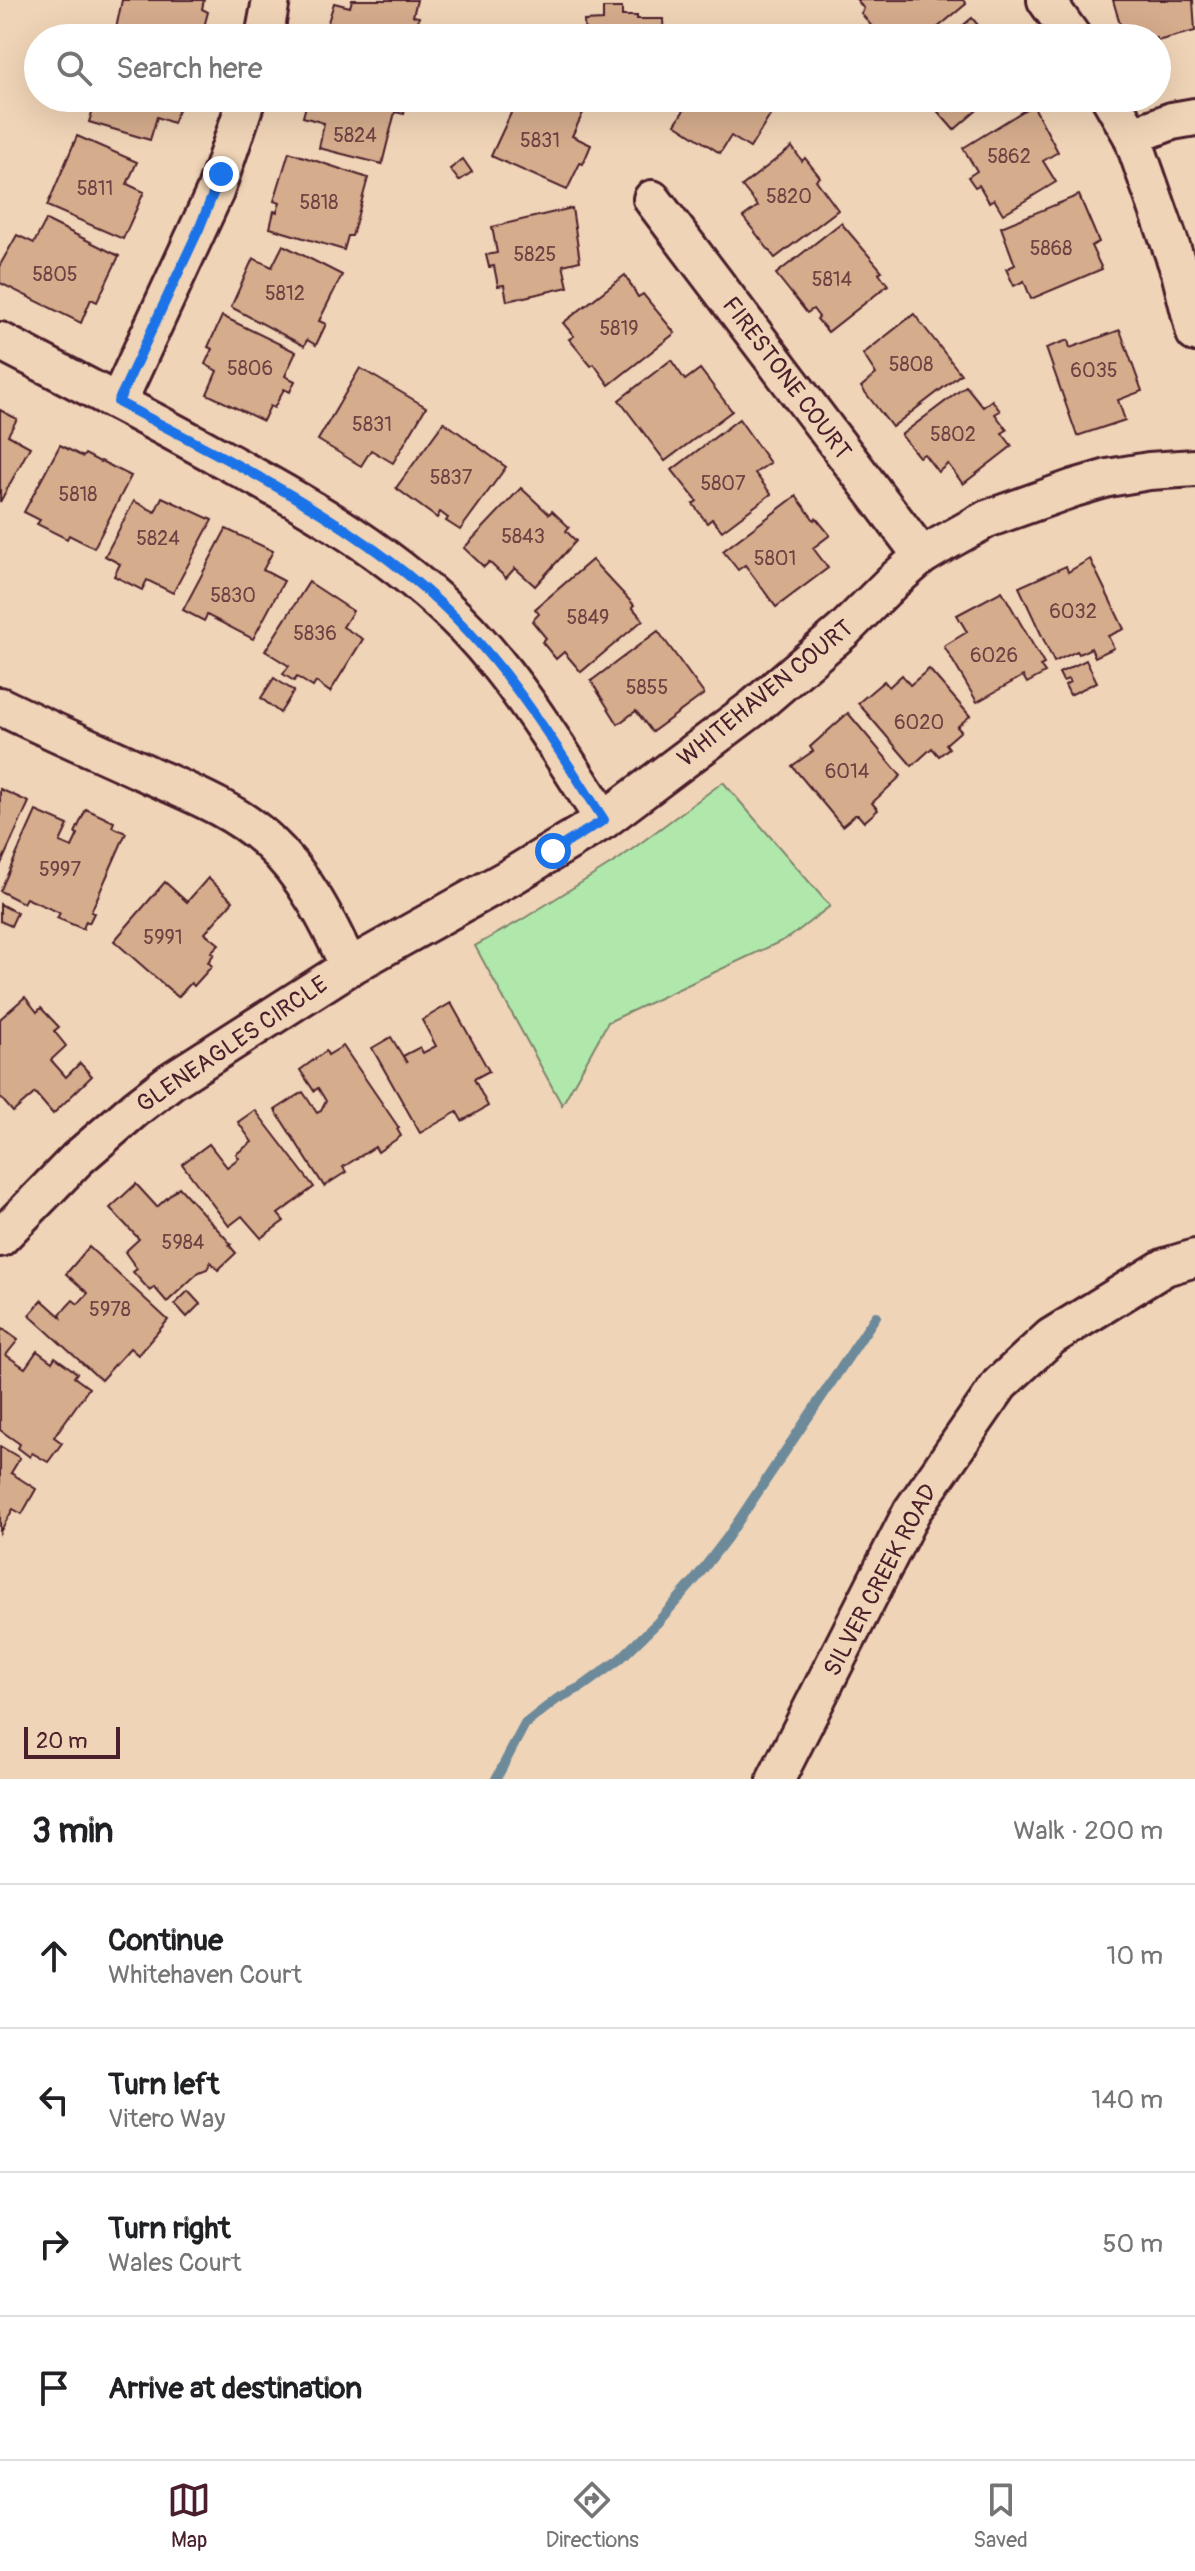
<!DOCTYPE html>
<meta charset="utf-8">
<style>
:root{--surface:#fff;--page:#f2f2f2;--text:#202124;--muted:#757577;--line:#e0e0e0;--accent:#4a1f2b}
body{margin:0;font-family:Pangolin,sans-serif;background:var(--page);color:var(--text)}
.scale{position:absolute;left:24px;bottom:20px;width:96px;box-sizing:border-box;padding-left:8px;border:4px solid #4a1f2b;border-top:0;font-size:22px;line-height:28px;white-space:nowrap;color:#4a1f2b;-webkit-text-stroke:6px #f0d4b7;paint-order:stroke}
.stop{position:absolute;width:24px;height:24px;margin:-18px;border:6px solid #1a73e8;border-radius:50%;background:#fff}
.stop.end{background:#1a73e8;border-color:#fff;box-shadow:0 2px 8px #0008}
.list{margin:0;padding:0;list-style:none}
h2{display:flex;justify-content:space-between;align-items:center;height:104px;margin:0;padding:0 32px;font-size:34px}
h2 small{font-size:26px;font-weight:400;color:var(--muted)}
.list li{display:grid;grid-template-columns:52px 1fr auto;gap:24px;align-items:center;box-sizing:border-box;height:144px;padding:0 32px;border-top:2px solid var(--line)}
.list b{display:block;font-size:30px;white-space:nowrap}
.list p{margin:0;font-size:26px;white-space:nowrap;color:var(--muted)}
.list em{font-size:26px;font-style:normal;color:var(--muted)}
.icon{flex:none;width:44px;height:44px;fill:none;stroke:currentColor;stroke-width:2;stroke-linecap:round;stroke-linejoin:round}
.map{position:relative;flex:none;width:1195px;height:1779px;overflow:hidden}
.search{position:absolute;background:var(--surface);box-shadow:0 8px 32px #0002;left:24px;right:24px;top:24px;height:88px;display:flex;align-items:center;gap:20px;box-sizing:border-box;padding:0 28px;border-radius:44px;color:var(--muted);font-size:30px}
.sheet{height:680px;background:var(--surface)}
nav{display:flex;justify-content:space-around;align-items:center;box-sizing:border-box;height:112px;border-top:2px solid var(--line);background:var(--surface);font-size:22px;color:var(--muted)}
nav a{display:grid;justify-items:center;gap:4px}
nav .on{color:var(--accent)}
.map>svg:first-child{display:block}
.green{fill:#b0e8ac;stroke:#7d846c;stroke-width:2}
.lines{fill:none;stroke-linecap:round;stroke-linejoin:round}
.stream{stroke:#6d8a9a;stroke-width:10}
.building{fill:#d5ac8c;stroke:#4a1f2b;stroke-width:2}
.minor-casing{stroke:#4a1f2b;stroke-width:42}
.minor{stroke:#f0d4b7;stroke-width:36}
.route{stroke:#1a73e8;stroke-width:10}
.labels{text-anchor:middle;stroke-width:6;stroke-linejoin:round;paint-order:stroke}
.number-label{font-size:20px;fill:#6d4243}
.street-label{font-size:24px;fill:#4a1f2b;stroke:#f0d4b7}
</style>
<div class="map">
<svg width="1195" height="1779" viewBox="0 0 1195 1779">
<rect width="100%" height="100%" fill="#f0d4b7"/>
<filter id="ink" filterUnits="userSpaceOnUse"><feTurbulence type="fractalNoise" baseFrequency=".0125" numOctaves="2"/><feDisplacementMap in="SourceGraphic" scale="16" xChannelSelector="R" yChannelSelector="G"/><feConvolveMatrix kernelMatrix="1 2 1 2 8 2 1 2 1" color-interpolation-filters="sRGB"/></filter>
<g filter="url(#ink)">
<polygon class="green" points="723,782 830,906 790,937 608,1022 562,1105 475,946 523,919 619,859"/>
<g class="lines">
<polyline class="stream" points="496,1779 525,1724 557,1699 583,1686 620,1659 657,1623 694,1581 727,1538 876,1316"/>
</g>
<g class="building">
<polygon points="122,0 204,0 202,9 208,12 201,38 114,38"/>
<polygon points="352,0 417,0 413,16 419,17 414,38 323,38 334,3 350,7"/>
<polygon points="857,0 963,0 966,4 925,38 887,38 884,34 880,38 873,38 868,31 873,28 861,13 864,9"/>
<polygon points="1113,0 1193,0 1195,31 1157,41 1157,38 1149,38 1148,32 1139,34 1140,38 1124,38"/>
<polygon points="603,8 622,8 622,16 637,16 637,19 663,19 664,38 585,38 584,21 603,20"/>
<polygon points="972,18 989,38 948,38"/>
<polygon points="91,98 183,98 173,123 157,117 150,140 89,122 94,106 89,105"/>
<polygon points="308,98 407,98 404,114 395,112 382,164 319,148 324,123 303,117"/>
<polygon points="518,98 551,98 583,113 572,136 591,145 583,164 580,163 567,190 491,156"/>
<polygon points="612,98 665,98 665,102 612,103"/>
<polygon points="692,98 781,98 750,148 731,136 720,153 675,124"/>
<polygon points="926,98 991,98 954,130"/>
<polygon points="1033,105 1058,152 1043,161 1056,182 1003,214 994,199 989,202 979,185 975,187 968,177 977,171 963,148"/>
<polygon points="77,136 137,162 127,184 144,192 123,239 47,206"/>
<polygon points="792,147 802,161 805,158 820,177 816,180 838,210 775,258 743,217 758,206 742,186"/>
<polygon points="289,152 368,178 352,236 348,236 344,250 270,228 274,211 277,212 280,203 274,201"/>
<polygon points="463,159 472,172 459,181 450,169"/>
<polygon points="1079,195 1099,242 1091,246 1102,269 1031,299 1024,281 1014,286 1006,269 1015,265 1001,227"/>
<polygon points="572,208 580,261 563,265 568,287 507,301 504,285 498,286 494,266 489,267 486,255 497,253 492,227"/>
<polygon points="46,220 119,256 97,302 91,299 81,323 0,283 0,265 17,235 34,243"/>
<polygon points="841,223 882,271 879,273 888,285 828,332 817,319 819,317 813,309 807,313 776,274"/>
<polygon points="283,245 342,275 319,321 326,324 316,345 307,340 304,346 231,307 253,258 272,267"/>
<polygon points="625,275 638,297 643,294 675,333 609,385 594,364 591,366 569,339 574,336 563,323"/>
<polygon points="914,314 961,374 892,427 861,387 876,374 863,354"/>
<polygon points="222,316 296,352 285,376 295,381 290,392 284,389 274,408 270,406 263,421 207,394 217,371 205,364 212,349 208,347"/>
<polygon points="1120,330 1142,391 1118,400 1125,420 1077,436 1046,348 1068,340 1070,348"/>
<polygon points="671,360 685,380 700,369 732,411 665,461 619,400"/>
<polygon points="360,368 426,407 393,463 371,450 361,466 318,440"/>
<polygon points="966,386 983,407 992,400 1000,411 995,414 1007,430 1002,433 1012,446 963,484 948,464 938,472 924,454 919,457 901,435"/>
<polygon points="0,410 17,419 8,435 30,447 0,502"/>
<polygon points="739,419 770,463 755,473 771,494 722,531 712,519 707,523 693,504 697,501 672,470"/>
<polygon points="444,422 506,467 460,530 446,521 448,518 440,512 437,518 396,488"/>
<polygon points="60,445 83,457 85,454 100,462 101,461 131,476 94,548 69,535 67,539 37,524 40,520 24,512"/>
<polygon points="521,488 549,514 552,511 569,527 566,531 576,541 535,586 515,568 506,578 489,562 484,567 464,548"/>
<polygon points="796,496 814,520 816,518 830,535 813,548 828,568 776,607 745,565 738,570 723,551"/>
<polygon points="162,497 212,520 173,593 147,580 142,590 114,576 120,564 105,556 134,501 155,512"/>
<polygon points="226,529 273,551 263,570 284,581 253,639 207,615 204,621 183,610"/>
<polygon points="1090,559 1124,629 1108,636 1114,648 1095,657 1091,648 1079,654 1077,651 1054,662 1019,587 1066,566 1068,572"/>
<polygon points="592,560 634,605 632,607 643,620 581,672 564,652 556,659 542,642 546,638 532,621 539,614 535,609"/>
<polygon points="309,582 353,611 343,627 363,639 330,692 316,682 313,687 297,677 294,681 283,674 289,666 265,651"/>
<polygon points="1002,591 1044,664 1040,666 1045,673 1027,683 1023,676 977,702 944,646 967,632 957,615"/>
<polygon points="658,631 704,694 652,732 636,711 618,724 591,681"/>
<polygon points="1086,660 1097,682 1070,695 1065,685 1070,682 1068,679 1063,681 1059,673"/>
<polygon points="929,669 970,716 957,727 961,731 946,744 949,748 939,756 932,748 912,766 858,703 884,681 889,687 902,675 910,685"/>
<polygon points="274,678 294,691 280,713 261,698"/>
<polygon points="848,713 901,776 872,803 878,810 864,822 858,815 855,815 842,826 792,766 813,751 810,747"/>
<polygon points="0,789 29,802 0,866"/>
<polygon points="86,809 114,822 112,827 126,833 91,912 94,913 89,923 86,921 83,929 57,918 60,913 26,898 23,903 0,891 36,811 68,825 60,842 72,847 78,834 75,833"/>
<polygon points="208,878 233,901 205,933 219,944 211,952 214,954 208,962 212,966 194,986 191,983 178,997 114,941 165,882 187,902"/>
<polygon points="0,904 17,913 11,926 0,921"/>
<polygon points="25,997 37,1012 41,1008 59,1027 54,1031 66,1046 51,1060 66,1077 80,1063 92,1076 53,1114 35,1093 13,1112 0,1097 0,1019"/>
<polygon points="451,1003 489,1071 474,1079 488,1106 462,1121 457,1112 420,1133 372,1048 391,1037 407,1063 403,1056 420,1047 423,1053 436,1046 422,1020"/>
<polygon points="343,1046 399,1128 397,1129 401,1136 378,1152 375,1147 343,1167 346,1172 324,1186 275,1110 303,1092 317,1113 321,1111 326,1101 318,1088 314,1091 300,1070 326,1051 328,1055"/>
<polygon points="255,1110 314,1187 278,1214 284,1221 261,1238 242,1216 229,1226 182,1164 209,1144 227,1167 239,1158 236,1154 252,1142 238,1122"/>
<polygon points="136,1184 157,1207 179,1187 231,1244 229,1245 236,1253 218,1270 211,1262 207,1269 199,1272 167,1302 154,1287 150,1291 133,1272 137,1269 125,1252 139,1239 110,1208"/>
<polygon points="89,1247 168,1320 138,1355 130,1348 101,1380 29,1315 42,1300 61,1317 60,1314 73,1300 78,1304 88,1293 66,1274"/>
<polygon points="188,1291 200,1304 187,1317 175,1304"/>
<polygon points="3,1329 18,1340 6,1355 25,1368 37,1351 52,1362 55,1357 77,1373 74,1377 89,1388 54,1437 62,1443 48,1462 32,1453 30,1457 18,1448 20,1444 0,1430 0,1333"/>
<polygon points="0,1446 20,1458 11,1473 36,1489 22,1514 13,1509 0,1532"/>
</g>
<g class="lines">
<g class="minor-casing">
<g id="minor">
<polyline points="1046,0 1073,38"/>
<polyline points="264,38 271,0"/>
<polyline points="1110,98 1132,136 1180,272 1195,333"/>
<polyline points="1132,136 1172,121 1195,117"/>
<polyline points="652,199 922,556"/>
<path d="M0,341c73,38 147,76 219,116 89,48 177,98 248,172 54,57 94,125 137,191"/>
<polyline points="118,402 215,192 247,98"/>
<path d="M0,706c49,24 100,46 150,69 40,18 84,35 117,65 38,35 61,81 82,127"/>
<polyline points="0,1238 77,1159 136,1108 171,1081 349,967 512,876 604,820 753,708 844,630 892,582 922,556 944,543 987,519 1074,488 1108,478 1149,471 1195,468"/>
<polyline points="776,1779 912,1511 1000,1384 1051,1337 1165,1267 1195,1258"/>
</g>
</g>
<use href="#minor" class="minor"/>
</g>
</g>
<g class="lines" filter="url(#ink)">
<path class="route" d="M221,174l-22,55 -81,173c122,65 256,127 351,230 53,57 93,123 135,188l-51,31"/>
</g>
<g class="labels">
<g class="number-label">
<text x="355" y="142">5824</text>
<text x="540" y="147">5831</text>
<text x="1009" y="163">5862</text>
<text x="95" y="195">5811</text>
<text x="789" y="203">5820</text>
<text x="319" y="209">5818</text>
<text x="1051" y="255">5868</text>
<text x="535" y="261">5825</text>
<text x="55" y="281">5805</text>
<text x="832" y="286">5814</text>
<text x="285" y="300">5812</text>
<text x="619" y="335">5819</text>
<text x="911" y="371">5808</text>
<text x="250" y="375">5806</text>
<text x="1094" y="377">6035</text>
<text x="372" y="431">5831</text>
<text x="953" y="441">5802</text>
<text x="451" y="484">5837</text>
<text x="723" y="490">5807</text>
<text x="78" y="501">5818</text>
<text x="523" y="543">5843</text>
<text x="158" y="545">5824</text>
<text x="775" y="565">5801</text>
<text x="233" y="602">5830</text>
<text x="1073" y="618">6032</text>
<text x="588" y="624">5849</text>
<text x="315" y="640">5836</text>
<text x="994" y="662">6026</text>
<text x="647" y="694">5855</text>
<text x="919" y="729">6020</text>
<text x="847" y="778">6014</text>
<text x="60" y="876">5997</text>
<text x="163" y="944">5991</text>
<text x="183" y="1249">5984</text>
<text x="110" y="1316">5978</text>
</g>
<g class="street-label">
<text transform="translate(787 378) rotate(53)" y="8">FIRESTONE COURT</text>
<text transform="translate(765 693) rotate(-39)" y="8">WHITEHAVEN COURT</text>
<text transform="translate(232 1044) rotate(-34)" y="8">GLENEAGLES CIRCLE</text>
<text transform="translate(880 1580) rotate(-62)" y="8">SILVER CREEK ROAD</text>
</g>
</g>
</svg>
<div class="scale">20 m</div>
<div class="stop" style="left:553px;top:851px"></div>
<div class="stop end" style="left:221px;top:174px"></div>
<div class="search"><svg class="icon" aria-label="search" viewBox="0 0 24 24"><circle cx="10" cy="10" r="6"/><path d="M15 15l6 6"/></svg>Search here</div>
</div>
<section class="sheet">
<h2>3 min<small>Walk · 200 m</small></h2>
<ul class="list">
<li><svg class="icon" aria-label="ahead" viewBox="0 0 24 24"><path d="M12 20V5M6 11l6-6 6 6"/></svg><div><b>Continue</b><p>Whitehaven Court</p></div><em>10 m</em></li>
<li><svg class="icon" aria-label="left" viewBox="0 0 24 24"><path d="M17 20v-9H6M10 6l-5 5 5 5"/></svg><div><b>Turn left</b><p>Vitero Way</p></div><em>140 m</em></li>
<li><svg class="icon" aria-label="right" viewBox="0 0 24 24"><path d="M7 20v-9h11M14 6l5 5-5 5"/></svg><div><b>Turn right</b><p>Wales Court</p></div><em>50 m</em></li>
<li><svg class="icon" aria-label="arrive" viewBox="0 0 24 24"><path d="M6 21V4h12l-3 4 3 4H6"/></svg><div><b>Arrive at destination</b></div></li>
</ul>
</section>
<nav>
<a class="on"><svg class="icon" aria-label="map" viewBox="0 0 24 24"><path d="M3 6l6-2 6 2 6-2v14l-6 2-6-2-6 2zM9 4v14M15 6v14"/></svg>Map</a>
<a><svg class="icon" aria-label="directions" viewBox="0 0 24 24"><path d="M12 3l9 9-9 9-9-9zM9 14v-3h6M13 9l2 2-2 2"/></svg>Directions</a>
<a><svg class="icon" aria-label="saved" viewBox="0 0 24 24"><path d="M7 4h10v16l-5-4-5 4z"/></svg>Saved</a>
</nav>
